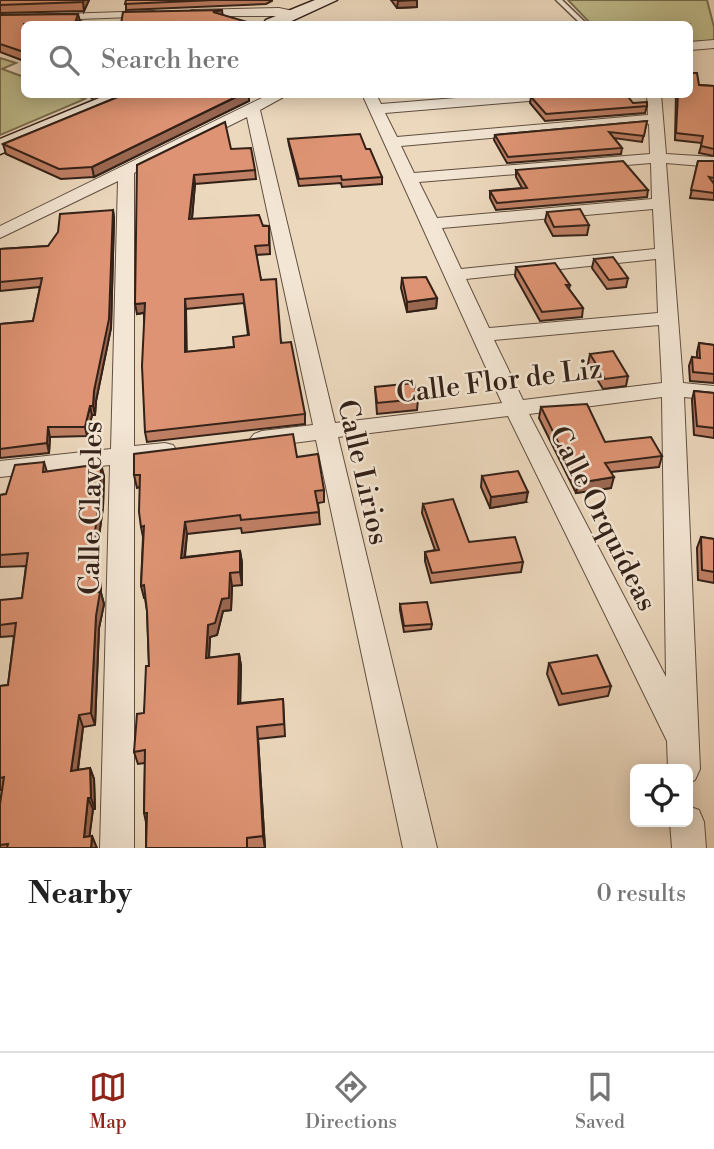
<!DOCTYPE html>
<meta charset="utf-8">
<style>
:root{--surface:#fff;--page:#f2f2f2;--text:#222;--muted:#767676;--line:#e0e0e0;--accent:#8f2418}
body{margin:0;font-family:"Libre Bodoni",serif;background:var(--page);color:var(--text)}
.controls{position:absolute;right:21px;bottom:21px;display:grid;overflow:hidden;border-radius:10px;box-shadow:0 4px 18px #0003}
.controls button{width:63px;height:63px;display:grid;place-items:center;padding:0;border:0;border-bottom:2px solid var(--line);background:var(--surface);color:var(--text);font:35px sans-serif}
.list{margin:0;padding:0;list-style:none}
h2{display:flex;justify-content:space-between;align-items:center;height:91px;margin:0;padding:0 28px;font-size:30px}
h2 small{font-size:23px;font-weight:400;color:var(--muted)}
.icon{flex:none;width:38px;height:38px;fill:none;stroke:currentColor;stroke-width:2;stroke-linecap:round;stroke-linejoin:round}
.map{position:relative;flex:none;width:714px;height:848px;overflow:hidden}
.search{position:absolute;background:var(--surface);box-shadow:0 4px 18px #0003;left:21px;right:21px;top:21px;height:77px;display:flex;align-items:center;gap:18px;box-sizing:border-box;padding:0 24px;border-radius:10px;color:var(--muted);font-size:26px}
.sheet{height:203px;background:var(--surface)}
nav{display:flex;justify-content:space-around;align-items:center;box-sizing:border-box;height:98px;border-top:2px solid var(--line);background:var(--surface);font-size:19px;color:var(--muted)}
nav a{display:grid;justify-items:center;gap:4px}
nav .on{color:var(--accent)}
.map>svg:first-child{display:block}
.green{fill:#c0bc8c;stroke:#7a6e52;stroke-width:2}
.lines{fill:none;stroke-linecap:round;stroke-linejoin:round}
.service-casing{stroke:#614f41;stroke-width:3}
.minor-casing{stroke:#614f41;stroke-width:2}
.secondary-casing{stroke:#332118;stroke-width:3}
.service{fill:#f3e6d4;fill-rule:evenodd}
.minor{fill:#f3e6d4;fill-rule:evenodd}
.secondary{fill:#f3e6d4;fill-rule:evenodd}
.wall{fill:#bf7f64;stroke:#332118;stroke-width:2;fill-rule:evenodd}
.shaded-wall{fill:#9b6851;stroke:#332118;stroke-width:2}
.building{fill:#de9474;stroke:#332118;stroke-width:2;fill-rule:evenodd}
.labels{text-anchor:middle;stroke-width:5;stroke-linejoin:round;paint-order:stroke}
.street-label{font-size:28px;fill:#332118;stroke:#f3e6d4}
</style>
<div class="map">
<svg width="714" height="848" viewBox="0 0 714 848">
<rect width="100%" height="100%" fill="#ecd8bd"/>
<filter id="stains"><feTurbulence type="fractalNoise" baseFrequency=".00286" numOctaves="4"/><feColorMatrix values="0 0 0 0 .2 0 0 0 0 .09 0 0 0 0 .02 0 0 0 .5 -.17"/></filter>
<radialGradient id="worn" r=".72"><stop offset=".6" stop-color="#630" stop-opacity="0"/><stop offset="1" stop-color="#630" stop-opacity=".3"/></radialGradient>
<g class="green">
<polygon points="568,0 707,0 714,27 714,41 690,42 690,24 591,24"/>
<polygon points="0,58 16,63 2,69 24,77 24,94 72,95 85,99 0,135"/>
</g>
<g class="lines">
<g class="service-casing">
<polygon id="service" points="556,0 562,0 587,24 581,24"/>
</g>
<g class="minor-casing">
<g id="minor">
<polygon points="279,8 303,13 297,16 192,16 186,13 192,10"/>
<polygon points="154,11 160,14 158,16 0,22 0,16"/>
<polygon points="714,40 714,48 690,50 690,42"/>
<path d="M270,94h19l-29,16 75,313 167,-20 -140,-309h14l5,10 125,-10h65l-7,4 -179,15 12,24 251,-22 -1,-21h14l5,60 48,3v10l-48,-4 17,220 31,3v14l-30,-3 16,372 -5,11 -7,3v-14h-20l-1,-28 -159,-325 -170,21 99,411h-34l-87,-408 -54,7 -8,-3 -4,-5 4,-5 8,-3 51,-6 -66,-308 -113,56v273l31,-3 8,2 4,6 -4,6 -39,5v386h-34l10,-383 -110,12v-16l111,-12 7,-268 -118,57v-12zM649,124l1,30 -236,19 -13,-27zM651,163l1,36 -215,19 -18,-36zM653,209l2,40 -194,20 -19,-41zM656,259l2,54 -169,15 -23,-49zM659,325l3,58 -139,17 -29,-60zM662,397l4,280 -137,-263z"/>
<polygon points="688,806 699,810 704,822 706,848 672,848 670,822 688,822"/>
</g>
</g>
<g class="secondary-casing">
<g id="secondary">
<polygon points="315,0 337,0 285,24 263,24 266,20"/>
<polygon points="109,94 138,94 135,98 0,154 0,139"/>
</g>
</g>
<use href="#service" class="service"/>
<use href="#minor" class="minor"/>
<use href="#secondary" class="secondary"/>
</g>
<g class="wall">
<polygon points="0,0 89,0 84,11 0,13"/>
<polygon points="126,0 272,0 272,1 266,4 126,10"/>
<polygon points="391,0 417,0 417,7 397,8"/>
<polygon points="78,14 80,21 24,24 24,61 0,52 0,15"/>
<polygon points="699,85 714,86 714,156 699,153 702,143 675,140 676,94 690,94"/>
<polygon points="81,94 101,94 92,98"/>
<polygon points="125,94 249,94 249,101 94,177 61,179 6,154 3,144"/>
<polygon points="531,97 633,103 647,106 645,113 545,121 530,103"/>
<polygon points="647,121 642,142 614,138 622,148 621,154 507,163 494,140 495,135"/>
<polygon points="288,139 366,149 382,177 382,184 342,187 341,183 299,186 289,145"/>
<polygon points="698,161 714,161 714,200 690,198"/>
<path d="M137,165l118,5 1,9 -61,5 -3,35 77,7 1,28 -14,1 5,25 44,134v10l-158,18 -2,-10 -1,-119 -7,1zM244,303l4,32 -14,12 -48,5v-43z"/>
<polygon points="516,170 648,190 647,197 496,210 490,198 490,191 522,188 516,177"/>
<polygon points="113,210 114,218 111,328 96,401 95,415 92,415 87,436 50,437 49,453 0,458 0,324 33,321 40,287 0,291 0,249 48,246"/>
<polygon points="547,212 589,225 587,235 553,236 545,221"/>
<polygon points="594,259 628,278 626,287 607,289 592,268"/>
<polygon points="516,267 570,285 569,289 583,308 582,317 540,321 515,276"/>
<polygon points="402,278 437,298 436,308 407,312 401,288"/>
<polygon points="699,343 714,345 714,383 690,381 689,366 692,357 697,358 697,352"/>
<polygon points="590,354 628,376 626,386 603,389 588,364"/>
<polygon points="375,387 418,399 417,410 377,414"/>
<polygon points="694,391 714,393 714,438 694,435 692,400"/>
<polygon points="541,407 605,442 662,456 659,467 611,472 611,488 576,493 539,418"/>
<polygon points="297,457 324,490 324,502 318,503 320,524 242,533 241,528 187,534 185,557 240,551 242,563 242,585 232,586 231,610 223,611 217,635 210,637 209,658 239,654 241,666 240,703 283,699 285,736 258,739 265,848 146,848 146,822 144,813 145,763 138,764 134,752 144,713 149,666 147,611 145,598 144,598 141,586 143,537 141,527 140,487 137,488 134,475"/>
<polygon points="44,462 47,472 104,476 103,507 96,558 95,574 98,574 101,586 101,593 104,604 99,628 95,725 83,727 78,770 90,768 94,779 95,809 93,809 89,837 92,836 96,848 0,848 0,804 2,790 0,790 0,686 8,685 14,636 0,637 0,601 22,598 26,566 0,567 0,495 6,494"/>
<polygon points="482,476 526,502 490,508 481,487"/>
<polygon points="423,504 469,542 523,562 521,572 431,583 425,561 425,552 435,550 422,513"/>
<polygon points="701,537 714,539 714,583 698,580 697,548"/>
<polygon points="400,604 432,624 431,629 404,632 400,610"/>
<polygon points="549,663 611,686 608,696 559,705 547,674"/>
</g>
<g class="shaded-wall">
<polygon points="84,0 89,0 84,11 83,2"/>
<polygon points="417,0 417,7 397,8 398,1"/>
<polygon points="222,10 223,18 213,12"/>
<polygon points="92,94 101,94 92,98"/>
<polygon points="242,94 249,94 249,101 94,177 92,167"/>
<polygon points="194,175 195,184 191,228 189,219"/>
<polygon points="113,210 114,218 111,328 96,401 95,415 93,406 94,391"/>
<polygon points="437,298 436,308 407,312 407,302"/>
<polygon points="185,299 186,309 187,362 185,352"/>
<polygon points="145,303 147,312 137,314 135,304"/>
<polygon points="90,406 92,415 87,436 85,427"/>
<polygon points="48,427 50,437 49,453 47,443"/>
<polygon points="101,464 104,476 103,507 96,558 95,587 92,575 93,546"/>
<polygon points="614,477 611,488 576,493 578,483"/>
<polygon points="528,492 526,502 490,508 491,497"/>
<polygon points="185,522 187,534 183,570 181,558"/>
<polygon points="240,551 242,563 242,585 240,572"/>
<polygon points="230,573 232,586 231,610 223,611 217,635 210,637 208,671 206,658 208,625 222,599"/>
<polygon points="98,574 101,586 101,593 104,604 99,628 95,725 91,713"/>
<polygon points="239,654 241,666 240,716 238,704"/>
<polygon points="79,715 83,727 76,783 71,771"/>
<polygon points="257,727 258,739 265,848 263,836"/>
<polygon points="90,768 94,779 95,809 91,798"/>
<polygon points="88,798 93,809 88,848 84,837"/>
<polygon points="92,836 97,848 91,848"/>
</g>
<g class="building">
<polygon points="0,0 84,0 83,2 0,5"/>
<polygon points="126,0 214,0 125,4"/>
<polygon points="222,10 213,12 244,21 236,24 121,24 123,12"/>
<polygon points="78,14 76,20 91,24 24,24 24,52 0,44 0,15"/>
<polygon points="690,73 697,73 699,85 714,86 714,149 701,146 703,136 676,133 678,94 690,94"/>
<polygon points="125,94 242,94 92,167 59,169 3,144"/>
<polygon points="556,94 626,94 633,103 647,102 647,106 546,114 531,97"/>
<polygon points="647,121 644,136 609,132 622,148 508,157 495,135"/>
<path d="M225,122l6,27 20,-1 4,22 -61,5 -5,44 70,-4 4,11h6v19l-14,1 6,34 15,-1 5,64 10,-1 14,72 -160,18 -3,-66 3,-63 -10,1 2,-139zM243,294l6,41 -16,2 1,10 -49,5v-53z"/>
<polygon points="360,134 366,149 370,149 382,177 342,180 341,176 299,179 288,139"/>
<polygon points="623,161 648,190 497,203 490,191 527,188 516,170"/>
<polygon points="698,161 714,161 714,178 709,177 714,184 714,193 691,190"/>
<polygon points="580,209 589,225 554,227 547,212"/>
<polygon points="113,210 109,319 94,391 93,406 90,406 85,427 48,427 47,443 0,449 0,324 33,321 42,278 0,282 0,249 48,246 58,232 60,214"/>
<polygon points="613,257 628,278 609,280 594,259"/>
<polygon points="555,263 570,285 566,285 583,308 542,312 516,267"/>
<polygon points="426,277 437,298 407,302 402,278"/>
<polygon points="699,343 714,345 714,374 693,372 692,357 700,358"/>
<polygon points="613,351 628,376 605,379 590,354"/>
<polygon points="414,383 418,399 377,403 375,387"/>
<polygon points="694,391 714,393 714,428 697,426"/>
<polygon points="587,404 605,442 651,437 662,456 605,463 614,477 578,483 541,407"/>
<polygon points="293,434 297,457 318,454 324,490 315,491 319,512 241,520 240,515 185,522 181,558 240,551 240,572 230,573 229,598 222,599 215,623 208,625 206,658 239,654 238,704 283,699 284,724 257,727 263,836 247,838 247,848 146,848 147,813 144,813 145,750 134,752 137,714 144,713 146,666 149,666 147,611 144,585 141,586 144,526 141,527 139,512 140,475 134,475 134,454"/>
<polygon points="44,462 43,472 101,464 100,495 93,546 92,575 98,574 96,592 100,592 96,616 91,713 79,715 71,771 90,768 91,798 88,798 84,837 92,836 91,848 7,848 8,844 0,845 0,804 4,777 0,778 0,686 8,685 16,623 0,625 0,600 22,598 28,553 0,555 0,495 6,494 15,465"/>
<polygon points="518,471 528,492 491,497 482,476"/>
<polygon points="453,499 469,542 515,537 523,562 432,573 425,552 439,550 423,504"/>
<polygon points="701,537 714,539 714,572 702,570"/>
<polygon points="427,602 432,624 404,626 400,604"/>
<polygon points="597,655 611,686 562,694 549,663"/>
</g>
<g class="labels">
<g class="street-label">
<text transform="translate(499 380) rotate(-7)" y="10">Calle Flor de Liz</text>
<text transform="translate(364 472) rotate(77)" y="10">Calle Lirios</text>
<text transform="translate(90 508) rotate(-89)" y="10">Calle Claveles</text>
<text transform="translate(604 518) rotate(63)" y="10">Calle Orquídeas</text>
</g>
</g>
<rect width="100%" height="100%" filter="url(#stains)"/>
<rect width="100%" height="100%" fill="url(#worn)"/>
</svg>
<div class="controls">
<button><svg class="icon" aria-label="locate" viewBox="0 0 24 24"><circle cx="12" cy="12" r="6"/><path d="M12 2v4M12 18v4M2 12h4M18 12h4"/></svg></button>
</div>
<div class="search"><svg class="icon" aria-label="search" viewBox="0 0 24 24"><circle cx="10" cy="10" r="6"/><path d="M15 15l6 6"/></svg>Search here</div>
</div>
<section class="sheet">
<h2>Nearby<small>0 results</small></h2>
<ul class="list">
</ul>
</section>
<nav>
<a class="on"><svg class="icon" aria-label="map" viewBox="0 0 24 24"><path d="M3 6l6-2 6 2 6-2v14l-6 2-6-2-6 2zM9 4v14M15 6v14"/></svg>Map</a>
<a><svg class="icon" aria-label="directions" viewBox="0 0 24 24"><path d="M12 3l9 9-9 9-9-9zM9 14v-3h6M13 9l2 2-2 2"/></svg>Directions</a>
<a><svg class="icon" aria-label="saved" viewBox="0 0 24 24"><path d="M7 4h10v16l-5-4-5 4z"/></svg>Saved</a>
</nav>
